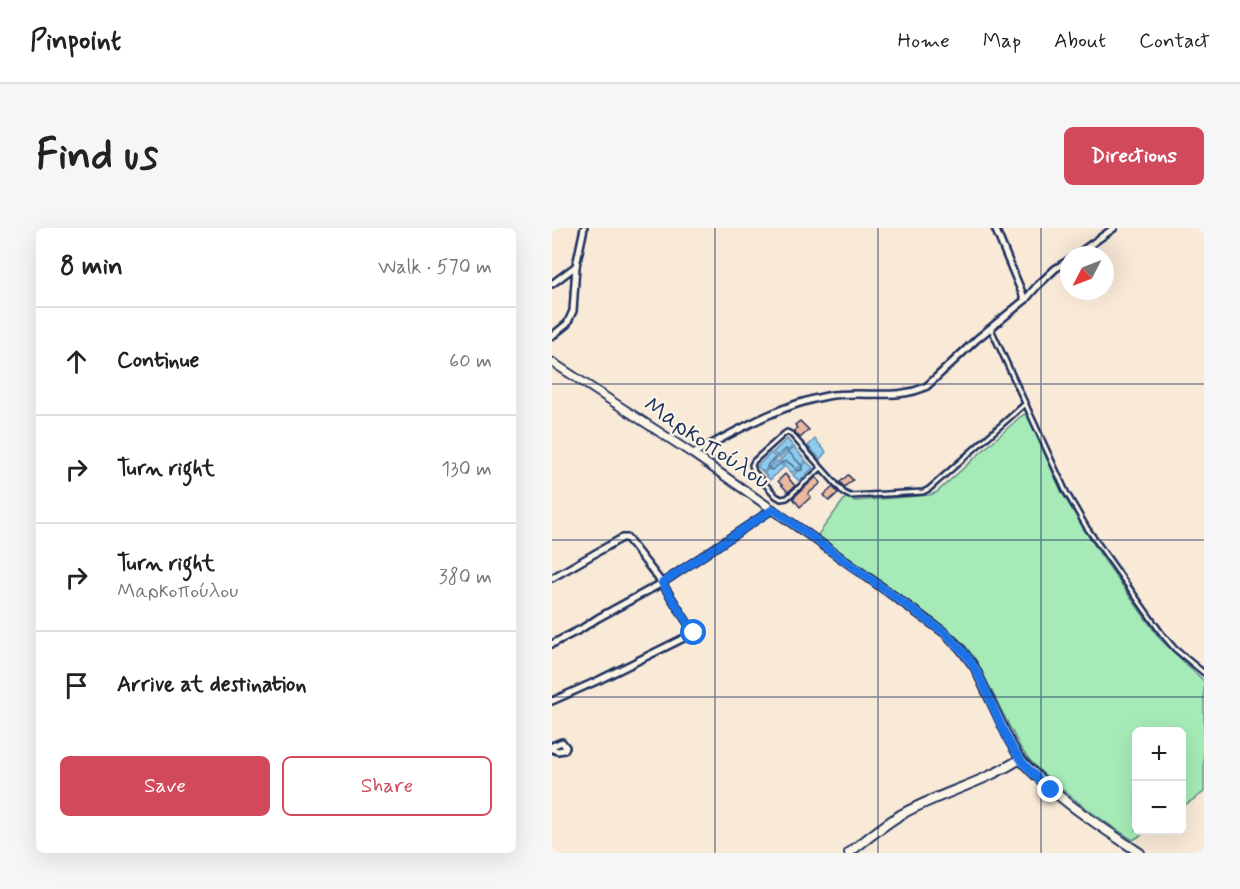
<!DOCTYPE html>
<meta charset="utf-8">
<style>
:root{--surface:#fff;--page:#f6f6f6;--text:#222;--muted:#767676;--line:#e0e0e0;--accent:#d1495b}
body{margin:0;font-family:Mynerve,sans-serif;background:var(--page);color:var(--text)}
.controls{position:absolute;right:18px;bottom:18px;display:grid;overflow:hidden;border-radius:9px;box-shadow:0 6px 24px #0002}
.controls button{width:54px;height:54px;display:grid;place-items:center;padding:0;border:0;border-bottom:2px solid var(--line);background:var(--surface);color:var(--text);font:30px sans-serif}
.compass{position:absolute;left:508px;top:18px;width:54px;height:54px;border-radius:50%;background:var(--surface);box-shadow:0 6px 24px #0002;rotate:228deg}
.stop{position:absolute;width:18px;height:18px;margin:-14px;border:4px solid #1a73e8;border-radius:50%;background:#fff}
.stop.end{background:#1a73e8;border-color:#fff;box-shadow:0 2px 6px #0008}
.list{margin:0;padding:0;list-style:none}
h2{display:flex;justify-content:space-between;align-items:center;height:78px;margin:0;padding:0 24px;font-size:26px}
h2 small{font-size:20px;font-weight:400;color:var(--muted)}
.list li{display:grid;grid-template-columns:39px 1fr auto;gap:18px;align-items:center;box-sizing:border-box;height:108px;padding:0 24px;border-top:2px solid var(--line)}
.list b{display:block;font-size:22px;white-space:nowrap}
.list p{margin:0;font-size:20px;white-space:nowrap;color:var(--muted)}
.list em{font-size:20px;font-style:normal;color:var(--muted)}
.actions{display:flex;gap:12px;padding:18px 24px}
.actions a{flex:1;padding:14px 0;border:2px solid var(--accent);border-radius:9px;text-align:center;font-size:21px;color:var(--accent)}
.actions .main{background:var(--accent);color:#fff}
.icon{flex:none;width:33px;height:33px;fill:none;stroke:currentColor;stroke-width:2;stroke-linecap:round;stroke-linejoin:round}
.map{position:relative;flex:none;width:652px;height:625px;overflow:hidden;border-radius:9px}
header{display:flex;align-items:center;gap:36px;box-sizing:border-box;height:84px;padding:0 30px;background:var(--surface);border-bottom:2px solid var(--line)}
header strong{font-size:28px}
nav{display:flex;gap:33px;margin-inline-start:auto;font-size:21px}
.intro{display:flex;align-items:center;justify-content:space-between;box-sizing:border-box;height:144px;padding:0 36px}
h1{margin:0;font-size:42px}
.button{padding:15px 27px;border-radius:9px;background:var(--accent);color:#fff;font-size:21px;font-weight:700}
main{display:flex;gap:36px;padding:0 36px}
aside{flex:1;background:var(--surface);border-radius:9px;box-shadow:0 6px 24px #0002}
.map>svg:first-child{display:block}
.green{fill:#a6ebb7;stroke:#608d8a;stroke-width:1.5}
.water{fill:#8eccee;stroke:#608db4;stroke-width:1.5}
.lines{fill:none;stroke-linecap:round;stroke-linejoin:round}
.shore{stroke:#496e98;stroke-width:1.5}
.building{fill:#edb8a0;stroke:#1b2f5e;stroke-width:1.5}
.service-casing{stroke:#1b2f5e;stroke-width:8}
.minor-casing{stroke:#1b2f5e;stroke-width:10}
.tertiary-casing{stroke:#1b2f5e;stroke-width:11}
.secondary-casing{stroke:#1b2f5e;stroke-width:12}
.service{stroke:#fcf5e5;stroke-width:3}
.minor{stroke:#fcf5e5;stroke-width:5}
.tertiary{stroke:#fcf5e5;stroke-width:7}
.secondary{stroke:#fcf5e5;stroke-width:8}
.route{stroke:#1a73e8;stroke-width:8}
.grid{fill:none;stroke:#1b2f5e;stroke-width:1.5;stroke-opacity:0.55}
.labels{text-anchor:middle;stroke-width:4.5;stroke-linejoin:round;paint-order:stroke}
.street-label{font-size:24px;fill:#1b2f5e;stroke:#fcf5e5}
</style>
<header>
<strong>Pinpoint</strong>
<nav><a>Home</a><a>Map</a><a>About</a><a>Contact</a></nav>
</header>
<div class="intro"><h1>Find us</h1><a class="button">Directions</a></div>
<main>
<aside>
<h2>8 min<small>Walk · 570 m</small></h2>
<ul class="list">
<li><svg class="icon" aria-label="ahead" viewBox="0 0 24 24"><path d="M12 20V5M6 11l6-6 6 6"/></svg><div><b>Continue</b></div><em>60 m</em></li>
<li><svg class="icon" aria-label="right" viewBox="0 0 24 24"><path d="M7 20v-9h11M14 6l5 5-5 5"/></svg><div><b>Turn right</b></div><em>130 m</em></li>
<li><svg class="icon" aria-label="right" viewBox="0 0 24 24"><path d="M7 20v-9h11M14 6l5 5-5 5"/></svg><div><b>Turn right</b><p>Μαρκοπούλου</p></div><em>380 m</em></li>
<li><svg class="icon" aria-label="arrive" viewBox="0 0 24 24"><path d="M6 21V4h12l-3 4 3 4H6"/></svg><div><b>Arrive at destination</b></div></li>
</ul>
<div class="actions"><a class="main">Save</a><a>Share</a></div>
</aside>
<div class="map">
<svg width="652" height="625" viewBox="0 0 652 625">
<rect width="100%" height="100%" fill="#f9e9d7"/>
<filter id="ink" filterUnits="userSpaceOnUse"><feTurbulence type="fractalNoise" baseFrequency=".0167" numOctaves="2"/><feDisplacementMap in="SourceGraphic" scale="12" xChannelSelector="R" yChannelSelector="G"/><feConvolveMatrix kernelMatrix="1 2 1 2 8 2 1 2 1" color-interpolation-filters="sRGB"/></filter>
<g filter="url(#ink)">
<path class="green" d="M473,186l4,4 33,75 38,61 60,85 44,42v111l-22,15v-76h-46v99l12,1 -15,9c-24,-15 -47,-31 -69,-49 -17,-14 -32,-25 -44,-44l-44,-87 -12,-16 -11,-10 -136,-98 29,-39 9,4 75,-6 7,-3 83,-75z"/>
<g class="water">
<polygon points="235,211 241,218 227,230 221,224"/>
<polygon points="263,211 274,224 268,231 256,218"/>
<polygon points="242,219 254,233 240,245 228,232"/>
<polygon points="219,225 225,231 211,244 205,238"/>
<polygon points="226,233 232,239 218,252 212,245"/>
<polygon points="255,234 261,240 247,253 241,247"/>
</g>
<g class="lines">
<path class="shore" d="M234,221l16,17v4l-4,1c-12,-12 -12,-13 -26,-1l-3,-1 -2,-2 1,-3z"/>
</g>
<g class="building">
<polygon points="248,193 257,202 248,210 242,203 245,200 243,197"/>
<polygon points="233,246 243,258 236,264 226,253"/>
<polygon points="296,247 301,252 292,259 288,254"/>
<polygon points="264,249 269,255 256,266 259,269 248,279 241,270"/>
<polygon points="281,259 286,265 277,273 272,267"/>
</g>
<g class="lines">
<g class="service-casing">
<g id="service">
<polyline points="439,101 514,264 535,300 610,406 623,421 652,445"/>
<polyline points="269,240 235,270 229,271 224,268 202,244 200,237 202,233 232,206 235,204 239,206 292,265 298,268 371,264 377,261 474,175"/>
</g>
</g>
<g class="minor-casing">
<g id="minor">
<polyline points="443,0 473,72"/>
<polyline points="524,27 562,0"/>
<polyline points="24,38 32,0"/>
<polyline points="0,56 24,38 21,83 15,96 0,108"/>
<path d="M141,226c43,-23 86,-49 134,-58 32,-6 72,5 100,-10l50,-47 48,-39 12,-14 18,-17 14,-9"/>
<polyline points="0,350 70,310 75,310 110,355 142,405 47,452 0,473"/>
<polyline points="0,416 29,401 46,390 110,355 221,281"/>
<polyline points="0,518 10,514 14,519 12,522 6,523 0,521"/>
</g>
</g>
<g class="tertiary-casing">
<polyline id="tertiary" points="0,134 141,226 267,314 393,405 408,420 423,440 458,514 468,531"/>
</g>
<g class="secondary-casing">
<path id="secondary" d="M297,625c17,-13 34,-28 53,-39 38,-21 81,-31 118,-55 35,39 77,65 120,94"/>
</g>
<use href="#service" class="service"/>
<use href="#minor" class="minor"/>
<use href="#tertiary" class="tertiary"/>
<use href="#secondary" class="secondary"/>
</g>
</g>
<g class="lines" filter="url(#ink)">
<path class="route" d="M142,405l-32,-50 111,-74 172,124c11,11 23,22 30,36 17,29 26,65 46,91 9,12 20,21 30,30"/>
</g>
<path class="grid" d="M163,0v625M326,0v625M489,0v625M0,156h652M0,312h652M0,469h652"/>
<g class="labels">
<g class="street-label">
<text transform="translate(155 214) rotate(34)" y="8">Μαρκοπούλου</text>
</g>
</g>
</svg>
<div class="controls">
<button>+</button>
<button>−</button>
</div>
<svg class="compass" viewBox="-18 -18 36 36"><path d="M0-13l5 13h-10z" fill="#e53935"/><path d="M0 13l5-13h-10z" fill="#767676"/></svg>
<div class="stop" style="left:142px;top:405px"></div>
<div class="stop end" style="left:499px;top:562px"></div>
</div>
</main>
